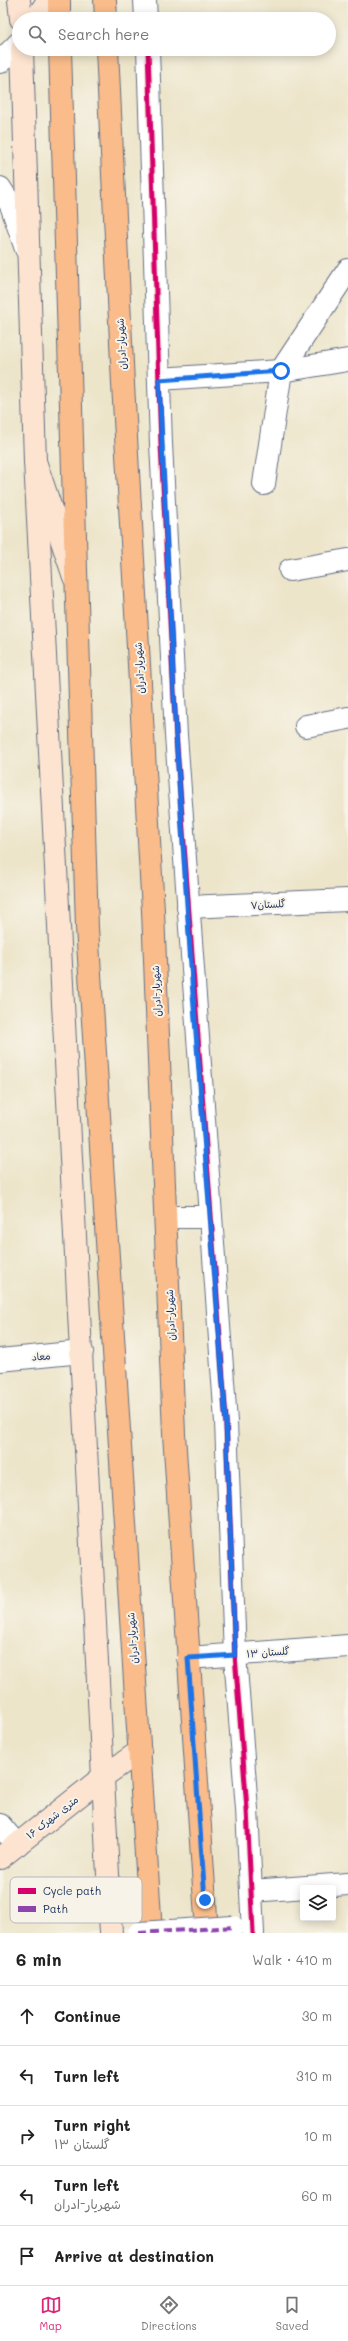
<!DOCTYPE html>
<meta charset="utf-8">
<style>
:root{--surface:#fff;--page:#f6f6f6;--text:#222;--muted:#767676;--line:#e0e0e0;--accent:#db2777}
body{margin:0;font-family:Mali,"Playpen Sans Arabic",sans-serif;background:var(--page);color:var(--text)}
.controls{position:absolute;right:12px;bottom:12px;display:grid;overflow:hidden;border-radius:4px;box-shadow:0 2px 10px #0003}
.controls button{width:36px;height:36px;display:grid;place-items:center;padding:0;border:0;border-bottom:1px solid var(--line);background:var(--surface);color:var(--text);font:20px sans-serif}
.stop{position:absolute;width:12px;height:12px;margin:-9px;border:3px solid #1a73e8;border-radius:50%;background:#fff}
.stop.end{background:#1a73e8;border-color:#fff;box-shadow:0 1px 4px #0008}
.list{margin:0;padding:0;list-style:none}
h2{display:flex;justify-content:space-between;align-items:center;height:52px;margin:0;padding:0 16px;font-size:17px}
h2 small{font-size:13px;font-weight:400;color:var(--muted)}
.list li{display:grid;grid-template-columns:26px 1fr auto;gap:12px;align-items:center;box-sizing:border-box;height:60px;padding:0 16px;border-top:1px solid var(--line)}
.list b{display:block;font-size:15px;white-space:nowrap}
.list p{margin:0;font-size:13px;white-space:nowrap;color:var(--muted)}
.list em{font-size:13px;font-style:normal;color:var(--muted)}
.icon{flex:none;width:22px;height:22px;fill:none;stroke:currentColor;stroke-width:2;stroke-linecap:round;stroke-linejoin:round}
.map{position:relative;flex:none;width:348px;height:1933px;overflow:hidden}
.search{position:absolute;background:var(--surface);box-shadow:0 2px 10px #0003;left:12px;right:12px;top:12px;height:44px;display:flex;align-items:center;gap:10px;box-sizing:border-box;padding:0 14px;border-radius:22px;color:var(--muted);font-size:15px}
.sheet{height:352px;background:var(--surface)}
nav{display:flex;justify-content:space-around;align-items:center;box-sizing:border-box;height:56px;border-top:1px solid var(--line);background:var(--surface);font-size:11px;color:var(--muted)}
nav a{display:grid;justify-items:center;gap:2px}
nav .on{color:var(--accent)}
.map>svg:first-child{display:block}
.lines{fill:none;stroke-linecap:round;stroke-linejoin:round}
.street-casing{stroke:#646f84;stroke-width:24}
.secondary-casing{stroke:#646f84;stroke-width:24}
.primary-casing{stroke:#646f84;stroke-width:24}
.street{stroke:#fff;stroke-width:22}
.secondary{stroke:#fde4d0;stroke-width:22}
.primary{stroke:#f9bc8a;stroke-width:22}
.street-bridge-casing{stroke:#646f84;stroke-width:24;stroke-linecap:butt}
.street-bridge{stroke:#fff;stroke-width:22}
.quiet{stroke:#8e44ad;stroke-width:4;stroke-dasharray:8 4;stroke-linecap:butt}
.cycleway-casing{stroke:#f7f3e8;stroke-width:8}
.cycleway{stroke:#d6006c;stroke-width:5}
.route{stroke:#1a73e8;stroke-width:5}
.labels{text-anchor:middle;stroke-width:4;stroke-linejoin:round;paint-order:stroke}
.street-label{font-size:10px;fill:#1b2f5e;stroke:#f7f3e8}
.key{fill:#f7f3e8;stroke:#b5b8bf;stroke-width:1}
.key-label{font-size:11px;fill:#1b2f5e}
</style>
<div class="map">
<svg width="348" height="1933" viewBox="0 0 348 1933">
<rect width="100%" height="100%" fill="#f7f3e8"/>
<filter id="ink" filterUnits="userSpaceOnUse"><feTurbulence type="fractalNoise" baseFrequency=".025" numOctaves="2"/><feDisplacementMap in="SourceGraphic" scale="8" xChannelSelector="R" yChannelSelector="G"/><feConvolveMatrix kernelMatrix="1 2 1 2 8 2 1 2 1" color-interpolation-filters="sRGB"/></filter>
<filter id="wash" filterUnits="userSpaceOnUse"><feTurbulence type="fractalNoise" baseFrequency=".012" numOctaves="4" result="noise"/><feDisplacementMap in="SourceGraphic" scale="16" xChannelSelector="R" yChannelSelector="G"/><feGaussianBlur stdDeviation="0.9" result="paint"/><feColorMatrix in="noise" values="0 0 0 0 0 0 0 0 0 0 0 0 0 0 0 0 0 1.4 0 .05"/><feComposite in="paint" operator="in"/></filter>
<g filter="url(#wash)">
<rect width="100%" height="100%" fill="#ede5ca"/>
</g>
<g filter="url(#ink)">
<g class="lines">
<g class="street-casing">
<g id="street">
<polyline points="145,0 146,19"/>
<polyline points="148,49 161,444 176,735 226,1422 235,1655 247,1809 253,1933"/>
<polyline points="0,62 19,43"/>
<polyline points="0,188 11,205 26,249"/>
<polyline points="159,379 281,371 348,360"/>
<polyline points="264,484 281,371 348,270"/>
<polyline points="290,570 348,560"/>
<polyline points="306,726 348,718"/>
<polyline points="188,907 348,900"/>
<polyline points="166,1217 211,1217"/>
<polyline points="0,1360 82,1352"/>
<polyline points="188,1658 348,1646"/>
<polyline points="0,1825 17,1845"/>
<polyline points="251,1891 348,1884"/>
</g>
</g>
<g class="secondary-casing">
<g id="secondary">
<polyline points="19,0 21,19"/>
<polyline points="36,19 48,0"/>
<polyline points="22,49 35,461 74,577"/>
<polyline points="35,461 111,1933"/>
<polyline points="0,1858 104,1776 140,1751"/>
</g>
</g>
<g class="primary-casing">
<g id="primary">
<polyline points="59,0 59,19"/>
<polyline points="105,0 106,19"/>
<polyline points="60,49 87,927 151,1933"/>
<polyline points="107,49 123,384 153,911 174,1434 207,1933"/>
</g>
</g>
<use href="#street" class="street"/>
<use href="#secondary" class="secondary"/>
<use href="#primary" class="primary"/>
<g class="street-bridge-casing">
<polyline id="street-bridge" points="139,1933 233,1927"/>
</g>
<use href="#street-bridge" class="street-bridge"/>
<polyline class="quiet" points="139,1933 233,1927"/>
<g class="cycleway-casing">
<polyline id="cycleway" points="148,49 161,444 176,735 226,1422 235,1655 247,1809 253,1933"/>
</g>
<use href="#cycleway" class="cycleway"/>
</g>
</g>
<g class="lines" filter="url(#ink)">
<polyline class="route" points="205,1900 188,1658 235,1655 226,1422 192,981 176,735 159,380 281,371"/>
</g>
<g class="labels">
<g class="street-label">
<text transform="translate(121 344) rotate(-93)" y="4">شهریار-ادران</text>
<text transform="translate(139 668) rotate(-93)" y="4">شهریار-ادران</text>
<text transform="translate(268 904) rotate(-3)" y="4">گلستان۷</text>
<text transform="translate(156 991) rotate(-92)" y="4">شهریار-ادران</text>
<text transform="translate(170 1315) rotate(-92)" y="4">شهریار-ادران</text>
<text transform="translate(41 1356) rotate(-5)" y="4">معاد</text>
<text transform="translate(132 1638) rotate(-94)" y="4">شهریار-ادران</text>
<text transform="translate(268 1652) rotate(-4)" y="4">گلستان ۱۳</text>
<text transform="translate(52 1817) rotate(-38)" y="4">۱۶ متری شهرک</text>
</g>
</g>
<rect x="10" y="1877" width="132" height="46" rx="6" class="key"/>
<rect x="18" y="1888" width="18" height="6" fill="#d6006c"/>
<rect x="18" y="1906" width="18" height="6" fill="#8e44ad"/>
<g class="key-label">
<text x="43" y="1895">Cycle path</text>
<text x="43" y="1913">Path</text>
</g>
</svg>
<div class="controls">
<button><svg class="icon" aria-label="layers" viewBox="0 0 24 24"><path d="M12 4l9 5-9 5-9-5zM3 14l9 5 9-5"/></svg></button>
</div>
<div class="stop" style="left:281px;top:371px"></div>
<div class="stop end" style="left:205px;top:1900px"></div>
<div class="search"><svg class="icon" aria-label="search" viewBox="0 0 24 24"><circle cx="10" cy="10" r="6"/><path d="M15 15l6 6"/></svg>Search here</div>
</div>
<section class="sheet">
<h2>6 min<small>Walk · 410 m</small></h2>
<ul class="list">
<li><svg class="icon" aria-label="ahead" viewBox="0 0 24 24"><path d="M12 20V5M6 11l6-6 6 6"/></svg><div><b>Continue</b></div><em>30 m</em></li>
<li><svg class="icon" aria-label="left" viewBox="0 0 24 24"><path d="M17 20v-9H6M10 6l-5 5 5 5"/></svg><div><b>Turn left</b></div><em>310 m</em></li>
<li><svg class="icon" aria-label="right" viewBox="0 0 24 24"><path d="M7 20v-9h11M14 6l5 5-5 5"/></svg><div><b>Turn right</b><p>گلستان ۱۳</p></div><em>10 m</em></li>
<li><svg class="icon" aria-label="left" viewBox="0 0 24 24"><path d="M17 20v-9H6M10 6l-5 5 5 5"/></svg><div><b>Turn left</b><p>شهریار-ادران</p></div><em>60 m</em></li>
<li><svg class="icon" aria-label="arrive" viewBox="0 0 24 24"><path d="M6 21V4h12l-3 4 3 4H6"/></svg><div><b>Arrive at destination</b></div></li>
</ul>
</section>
<nav>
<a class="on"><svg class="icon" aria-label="map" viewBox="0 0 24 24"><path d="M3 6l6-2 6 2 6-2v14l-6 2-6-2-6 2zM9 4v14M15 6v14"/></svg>Map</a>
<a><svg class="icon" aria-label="directions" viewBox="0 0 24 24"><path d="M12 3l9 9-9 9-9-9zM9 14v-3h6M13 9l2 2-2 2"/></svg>Directions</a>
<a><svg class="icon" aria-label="saved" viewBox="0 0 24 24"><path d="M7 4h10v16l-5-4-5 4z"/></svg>Saved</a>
</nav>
